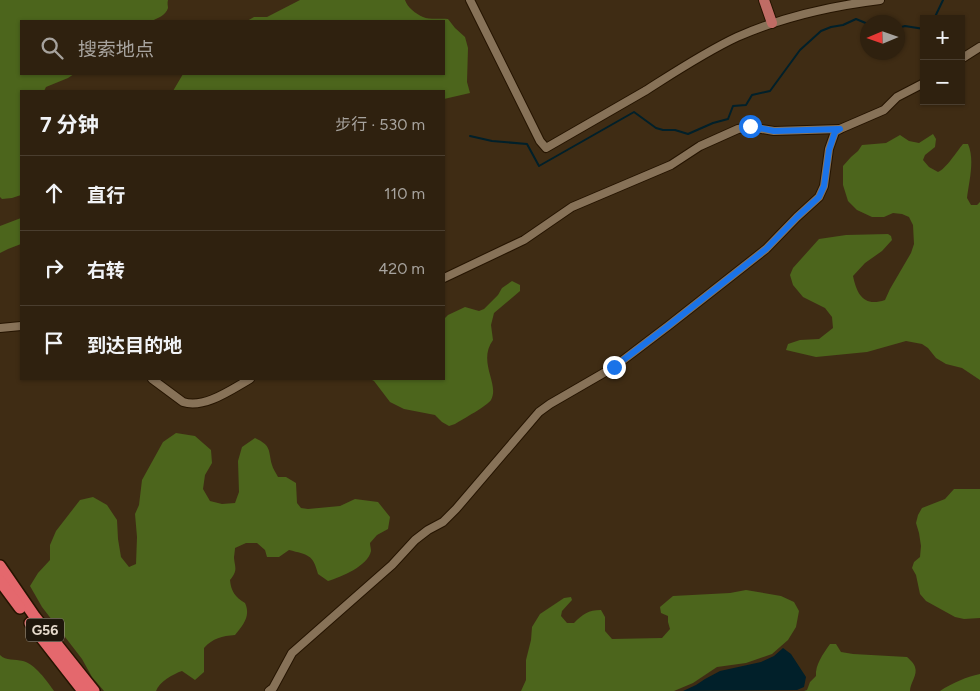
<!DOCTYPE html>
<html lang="zh">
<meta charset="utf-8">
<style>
:root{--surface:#2f210f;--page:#372918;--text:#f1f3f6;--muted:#a7a39e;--line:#4a3e2f}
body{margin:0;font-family:Figtree,"Noto Sans SC",sans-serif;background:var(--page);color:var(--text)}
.controls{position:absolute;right:15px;top:15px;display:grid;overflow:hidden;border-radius:0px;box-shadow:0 1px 4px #0004}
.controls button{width:45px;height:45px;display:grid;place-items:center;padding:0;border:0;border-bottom:1px solid var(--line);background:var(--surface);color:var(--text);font:25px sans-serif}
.compass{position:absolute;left:860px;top:15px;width:45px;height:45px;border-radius:50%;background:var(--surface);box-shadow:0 1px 4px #0004;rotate:268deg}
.stop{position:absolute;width:15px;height:15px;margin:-11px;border:4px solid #1a73e8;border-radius:50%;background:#fff}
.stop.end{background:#1a73e8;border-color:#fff;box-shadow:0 1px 5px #0008}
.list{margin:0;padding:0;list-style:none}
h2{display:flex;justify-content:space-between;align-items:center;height:65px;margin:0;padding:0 20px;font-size:21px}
h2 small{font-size:16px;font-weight:400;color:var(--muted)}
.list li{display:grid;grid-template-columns:32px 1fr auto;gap:15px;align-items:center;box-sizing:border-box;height:75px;padding:0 20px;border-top:1px solid var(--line)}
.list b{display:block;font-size:19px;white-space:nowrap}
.list em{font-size:16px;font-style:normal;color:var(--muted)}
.icon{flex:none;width:28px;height:28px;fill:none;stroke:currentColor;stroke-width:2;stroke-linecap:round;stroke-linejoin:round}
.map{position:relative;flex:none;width:980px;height:691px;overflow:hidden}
.search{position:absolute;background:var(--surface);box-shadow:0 1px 4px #0004;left:20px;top:20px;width:425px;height:55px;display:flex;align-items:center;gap:12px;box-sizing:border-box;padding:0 18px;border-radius:0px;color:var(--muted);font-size:19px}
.panel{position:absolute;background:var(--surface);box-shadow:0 1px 4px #0004;left:20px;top:90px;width:425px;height:290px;border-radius:0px}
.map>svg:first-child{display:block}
.forest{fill:#4c651c}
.water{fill:#01202a}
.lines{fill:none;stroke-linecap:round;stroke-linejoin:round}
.stream{stroke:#01202a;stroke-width:2}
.minor-casing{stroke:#251400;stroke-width:10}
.major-casing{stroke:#251400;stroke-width:12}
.highway-casing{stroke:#251400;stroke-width:14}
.minor{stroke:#877258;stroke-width:8}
.major{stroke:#bf6c65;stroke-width:10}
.highway{stroke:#e4686d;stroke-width:11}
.route{stroke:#1a73e8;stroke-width:6}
.labels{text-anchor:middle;stroke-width:4;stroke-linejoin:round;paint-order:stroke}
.shield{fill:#1f170c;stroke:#aaa092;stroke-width:1}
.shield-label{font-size:14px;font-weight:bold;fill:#e6dacc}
</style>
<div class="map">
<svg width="980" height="691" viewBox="0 0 980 691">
<rect width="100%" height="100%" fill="#3f2c14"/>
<g class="forest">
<path d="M0,0h168c-1,3 0,6 0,8 -2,7 -11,11 -17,13h-130v53h53l-6,4 -22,9 -2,4h-23v104l-9,3 -10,1 -2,-2z"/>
<path d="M300,0h105c2,7 11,14 18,17 7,3 18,1 25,2l7,9 10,9 3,11 -1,34 3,11 -26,6v-8h-271l10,-17h261v-53h-197l7,-4h13z"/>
<path d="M933,134l3,5 -1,8 -10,8 -2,5 6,7 9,5c8,-3 19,-21 25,-28h5c7,16 1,37 -1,54l4,7h6l3,-3v178l-18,-12 -16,-4 -10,-6 -8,-10 -6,-4 -16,-3 -39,11 -51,5 -30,-7 2,-6 12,-4 19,-1 14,-11 -1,-11 -7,-9 -22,-11 -10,-12 -3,-10 3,-7 26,-29 27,-4 42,-1 3,2 1,4 -10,11 -17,12 -12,13c4,19 11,31 32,24l5,-11 21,-36 3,-9 -1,-19 -4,-8 -7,-3 -9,-1 -9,4h-12l-15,-7 -9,-9 -5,-16v-19l8,-9 7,-6 4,-6 24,-2 14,-8 9,6 10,2z"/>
<polygon points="21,218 21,244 8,249 0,253 0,226"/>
<path d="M512,281l8,4v6l-26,22 -3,12 2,15c-16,22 7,44 -2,60 -4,6 -28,19 -36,24l-6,2 -7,-4 -7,-7 -31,-6 -14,-7 -16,-21 -4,-2h74v-60l4,-4 17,-8 14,4 5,-2 14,-14 4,-7z"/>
<path d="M176,433l19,3 16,14 1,13 -7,12 -2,14 7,12 12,3 13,-1 4,-11 -1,-31 4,-14 13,-9c17,8 13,12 17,27 1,4 4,8 6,12h8l10,6 1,20 4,5 7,1 32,-3 15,-7 23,3 12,15 -2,12 -11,6 -7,8c0,3 1,5 1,8 -3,15 -30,26 -43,30l-10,-7c-5,-20 -10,-19 -29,-24l-10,7h-12l-2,-7 -8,-7h-11l-11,5c0,2 -1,9 -1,10 1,10 4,12 -4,22 1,11 5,17 15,23 6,13 -2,22 -10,32 -13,1 -22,3 -31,13v24l-9,8 -13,-9c-9,3 -23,11 -26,20h-52l-12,-14 -10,-18 -40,-52 -12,-21 8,-13 12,-13v-15l6,-14 24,-31 13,-3 14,8 10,15 1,19 3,18 8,10 7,-3 1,-27 -2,-23 4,-9 3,-25 21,-38z"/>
<polygon points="954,489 980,489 980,618 964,619 955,617 926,601 920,594 916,575 912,568 914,562 920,557 921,546 919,533 916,523 918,515 922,508 945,499"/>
<path d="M746,590l35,6 13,6 5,9 -3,16 -8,13 -16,14 -26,9 -29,4 -24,16 -19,8h-153l5,-11v-20l5,-20 1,-13 8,-13 24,-16 7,-1 1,3 -10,11 -1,5 6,7h7c9,-9 14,-13 27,-13l4,7v14l7,8 50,-1 8,-9 -2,-7v-6l-7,-3 -1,-6 13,-11 57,-3z"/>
<path d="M830,644h6l5,8 12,2 54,3c2,2 7,6 8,10 3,8 -5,16 -5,24h-106l3,-1 3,-8 6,-6c-1,-11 7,-22 14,-32z"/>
<path d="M0,655c6,6 15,4 23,6 12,3 24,20 31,30h-54z"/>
<path d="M980,674v17h-40c12,-8 26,-14 40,-17z"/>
</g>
<polygon class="water" points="783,648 791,654 806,677 804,687 797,690 683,691 696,685 705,679 720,671 761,662 774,656"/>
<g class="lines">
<g class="stream">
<polyline points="934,19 943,0"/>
<polyline points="898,28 905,26 924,29"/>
<polyline points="470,136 492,141 527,144 539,166 634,112 656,128 663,130 675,130 688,134 713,123 728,119 733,106 746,105 752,95 770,91 800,50 821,31 831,27 843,25 856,19 868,24"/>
</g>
<g class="minor-casing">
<g id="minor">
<path d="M470,0l70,141 6,7c33,-19 66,-38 99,-57 30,-19 60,-39 92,-54 45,-20 94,-31 143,-37"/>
<polyline points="961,59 980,47"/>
<polyline points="444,278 524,240 572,207 671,165 700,146 738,129 750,127 774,131 840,129"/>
<polyline points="0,328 21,326"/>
<path d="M152,379l31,23c22,7 49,-13 67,-23"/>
<polyline points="269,691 273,688 292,653 392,565 415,540 428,530 443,522 456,509 539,412 550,404 614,367 668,326 766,249 797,217 819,197 824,186 829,149 835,132 840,129 884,110 897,97 924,83"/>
</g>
</g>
<g class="major-casing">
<polyline id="major" points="764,0 772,23"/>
</g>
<g class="highway-casing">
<g id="highway">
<polyline points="0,566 35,617 94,691"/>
<polyline points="0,581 20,608"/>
<polyline points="30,623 83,691"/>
</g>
</g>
<use href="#minor" class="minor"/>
<use href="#major" class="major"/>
<use href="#highway" class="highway"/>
</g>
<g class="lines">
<polyline class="route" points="614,367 668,326 766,249 797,217 819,197 824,186 829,150 835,132 840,129 774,131 750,126"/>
</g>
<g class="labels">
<rect class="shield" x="26" y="618.5" width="38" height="23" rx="4"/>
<g class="shield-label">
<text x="45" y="635">G56</text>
</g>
</g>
</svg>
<div class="controls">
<button>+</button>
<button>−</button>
</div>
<svg class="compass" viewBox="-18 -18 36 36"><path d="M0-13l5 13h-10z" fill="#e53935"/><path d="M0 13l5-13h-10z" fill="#a7a39e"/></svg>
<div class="stop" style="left:750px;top:126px"></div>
<div class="stop end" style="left:614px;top:367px"></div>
<div class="search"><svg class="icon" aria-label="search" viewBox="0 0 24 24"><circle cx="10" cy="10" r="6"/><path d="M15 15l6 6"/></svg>搜索地点</div>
<section class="panel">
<h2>7 分钟<small>步行 · 530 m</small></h2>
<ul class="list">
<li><svg class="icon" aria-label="ahead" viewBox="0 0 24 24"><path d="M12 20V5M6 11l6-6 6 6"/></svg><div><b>直行</b></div><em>110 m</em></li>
<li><svg class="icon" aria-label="right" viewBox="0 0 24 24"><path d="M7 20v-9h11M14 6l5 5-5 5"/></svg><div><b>右转</b></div><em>420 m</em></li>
<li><svg class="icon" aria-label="arrive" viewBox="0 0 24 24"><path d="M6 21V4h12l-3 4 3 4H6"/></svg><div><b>到达目的地</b></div></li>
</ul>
</section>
</div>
